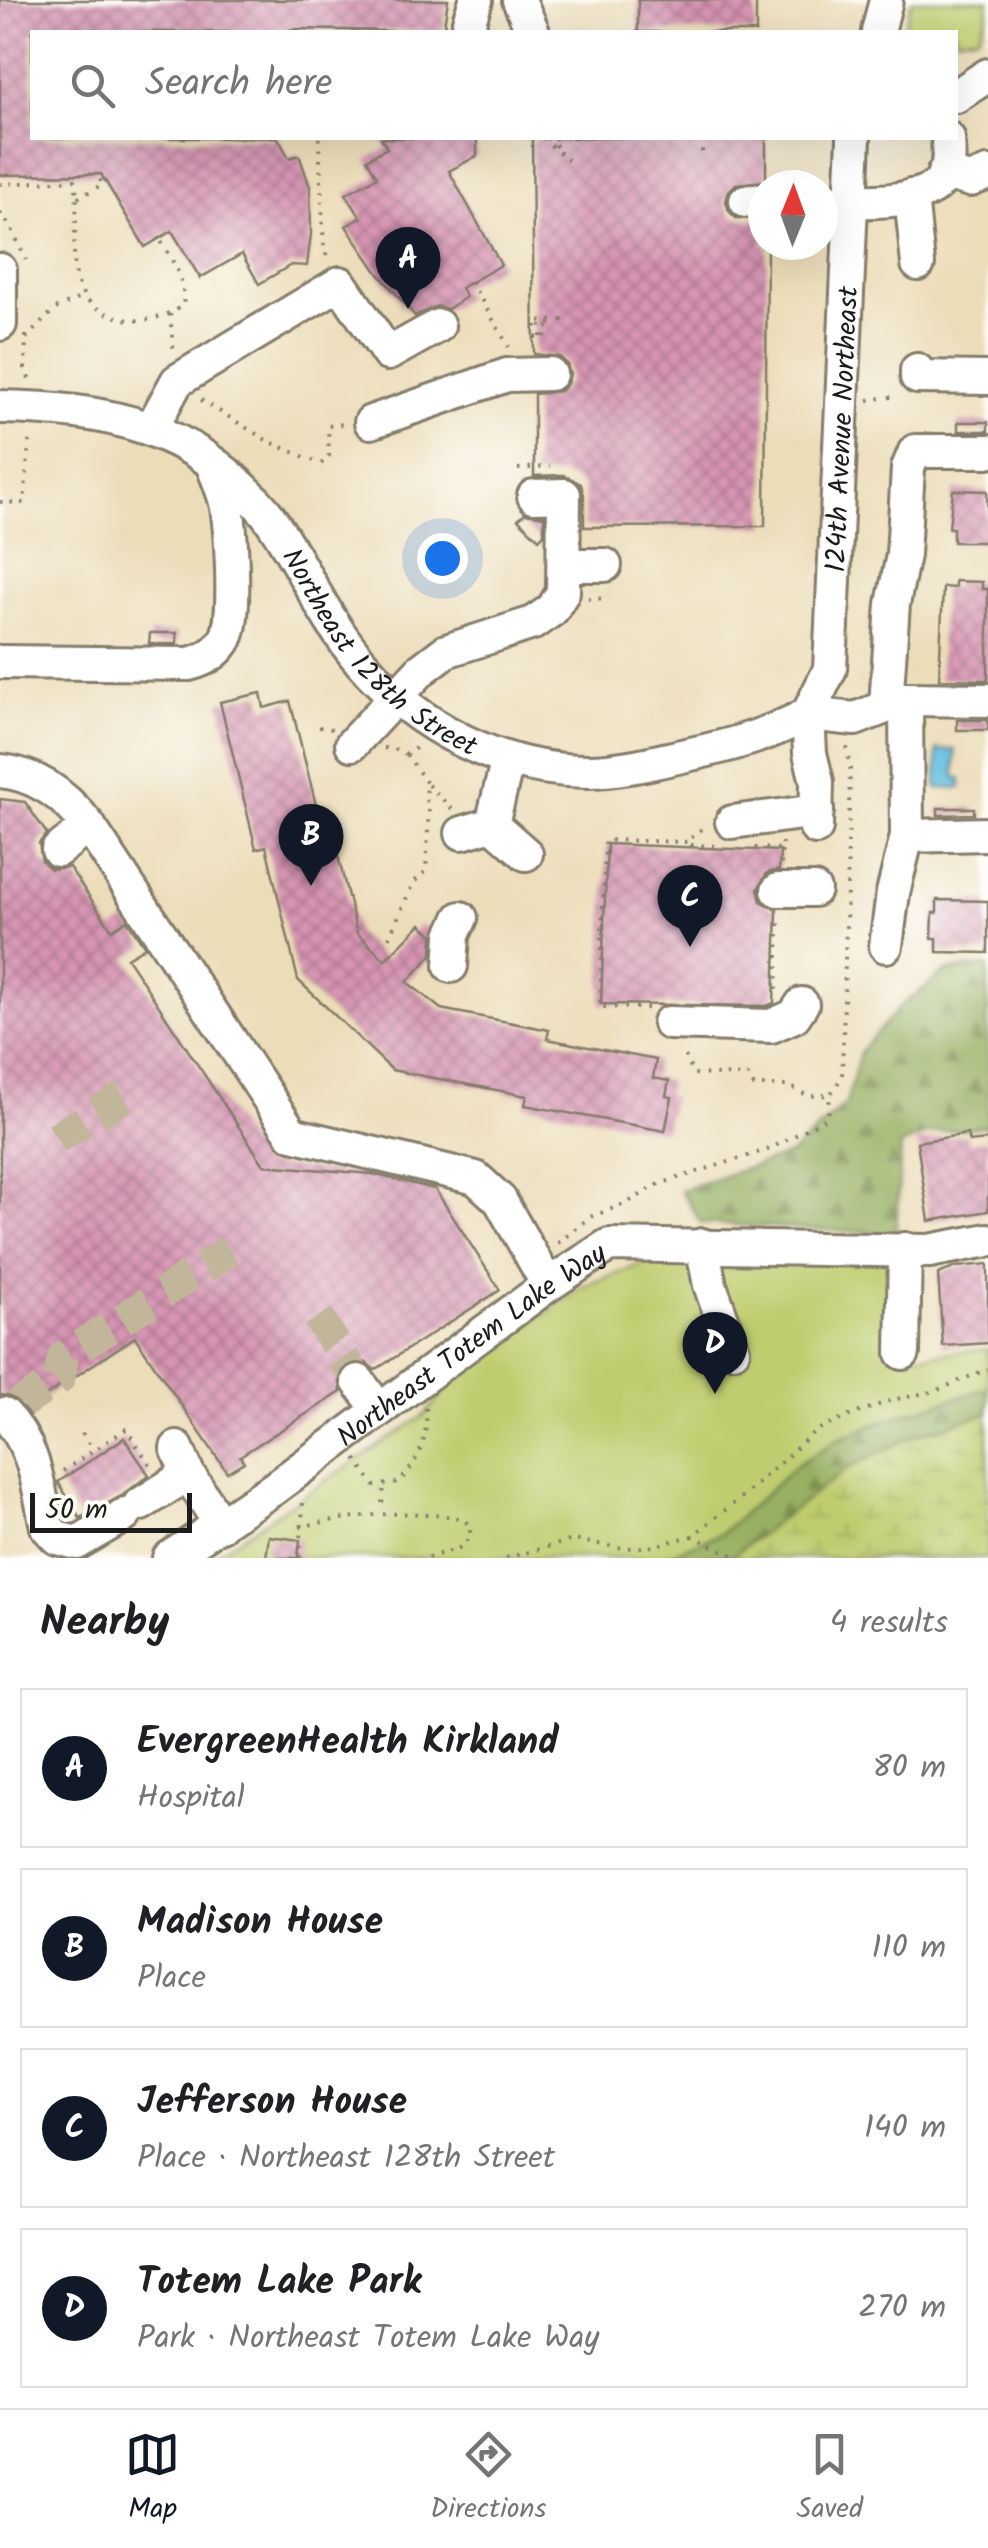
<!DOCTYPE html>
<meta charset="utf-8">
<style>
:root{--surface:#fff;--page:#f2f2f2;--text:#202124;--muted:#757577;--line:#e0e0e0;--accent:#111827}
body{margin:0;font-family:Kalam,sans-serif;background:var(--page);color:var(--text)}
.compass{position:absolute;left:748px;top:170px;width:90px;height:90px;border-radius:50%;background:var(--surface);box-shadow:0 10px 40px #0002;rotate:1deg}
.scale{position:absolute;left:30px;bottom:25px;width:162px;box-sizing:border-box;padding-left:10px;border:5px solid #1c1c1c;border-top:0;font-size:28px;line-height:35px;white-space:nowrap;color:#1c1c1c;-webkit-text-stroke:8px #fdfcf7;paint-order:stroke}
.you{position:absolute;left:442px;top:558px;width:35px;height:35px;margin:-25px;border:8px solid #fff;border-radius:50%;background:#1a73e8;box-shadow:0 0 0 15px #1a73e833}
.badge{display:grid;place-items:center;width:65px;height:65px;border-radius:50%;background:var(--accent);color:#fff;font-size:32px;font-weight:700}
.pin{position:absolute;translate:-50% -82px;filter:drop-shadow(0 2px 5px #0008)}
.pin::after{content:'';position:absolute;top:52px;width:35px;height:30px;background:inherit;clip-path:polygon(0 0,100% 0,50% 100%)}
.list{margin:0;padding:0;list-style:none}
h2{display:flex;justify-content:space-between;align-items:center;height:130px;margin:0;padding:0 40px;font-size:42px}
h2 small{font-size:32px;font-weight:400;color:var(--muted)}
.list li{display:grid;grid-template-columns:65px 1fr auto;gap:30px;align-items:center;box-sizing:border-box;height:160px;margin:0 20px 20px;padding:0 20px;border:2px solid var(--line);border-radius:0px}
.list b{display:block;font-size:38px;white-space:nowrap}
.list p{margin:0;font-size:32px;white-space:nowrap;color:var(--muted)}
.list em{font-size:32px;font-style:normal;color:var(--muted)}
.icon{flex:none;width:55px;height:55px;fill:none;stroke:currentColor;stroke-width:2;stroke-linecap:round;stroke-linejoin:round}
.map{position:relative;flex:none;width:988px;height:1558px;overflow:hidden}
.search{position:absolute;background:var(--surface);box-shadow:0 10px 40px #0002;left:30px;right:30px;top:30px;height:110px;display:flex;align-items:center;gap:25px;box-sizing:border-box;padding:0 35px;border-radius:0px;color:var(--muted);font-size:38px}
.sheet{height:850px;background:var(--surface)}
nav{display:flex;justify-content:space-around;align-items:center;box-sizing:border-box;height:140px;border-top:2px solid var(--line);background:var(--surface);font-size:28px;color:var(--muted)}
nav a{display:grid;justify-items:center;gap:5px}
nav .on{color:var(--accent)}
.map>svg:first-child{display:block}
.green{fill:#bfcd6f;stroke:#6e7446;stroke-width:2.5}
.forest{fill:url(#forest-firs);stroke:#5a663f;stroke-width:2.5}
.wetland{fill:url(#wetland-marsh);stroke:#6e7446;stroke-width:2.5}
.water{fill:#60bdde;stroke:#3e6c7d;stroke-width:2.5}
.building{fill:url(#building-cross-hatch)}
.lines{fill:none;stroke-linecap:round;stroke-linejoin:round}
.minor-tunnel{stroke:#c2b69a;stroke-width:32;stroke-dasharray:32 16;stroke-linecap:butt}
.minor-casing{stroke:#847c6a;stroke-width:38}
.path{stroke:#847c6a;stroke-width:4;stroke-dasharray:2.5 8;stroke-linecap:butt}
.minor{stroke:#fff;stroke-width:32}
.labels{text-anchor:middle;stroke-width:8;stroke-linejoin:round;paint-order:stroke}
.street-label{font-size:28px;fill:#1c1c1c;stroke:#fdfcf7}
</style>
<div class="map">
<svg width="988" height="1558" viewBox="0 0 988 1558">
<defs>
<pattern id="forest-firs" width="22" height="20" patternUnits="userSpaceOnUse" patternTransform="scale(2.5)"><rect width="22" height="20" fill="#97b062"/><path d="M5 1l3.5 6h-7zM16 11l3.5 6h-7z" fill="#7a8e50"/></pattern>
<pattern id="wetland-marsh" width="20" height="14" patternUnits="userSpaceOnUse" patternTransform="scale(2.5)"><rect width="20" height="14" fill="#bfcd6f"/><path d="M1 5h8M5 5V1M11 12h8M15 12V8" fill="none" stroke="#a4af60"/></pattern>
<pattern id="building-cross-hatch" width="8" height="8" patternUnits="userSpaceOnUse" patternTransform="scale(2.5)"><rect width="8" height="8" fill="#d795b3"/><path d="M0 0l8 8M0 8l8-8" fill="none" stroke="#ae7991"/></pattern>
</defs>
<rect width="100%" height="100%" fill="#fdfcf7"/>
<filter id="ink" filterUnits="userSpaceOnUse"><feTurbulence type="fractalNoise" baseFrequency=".01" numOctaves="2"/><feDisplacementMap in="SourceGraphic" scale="20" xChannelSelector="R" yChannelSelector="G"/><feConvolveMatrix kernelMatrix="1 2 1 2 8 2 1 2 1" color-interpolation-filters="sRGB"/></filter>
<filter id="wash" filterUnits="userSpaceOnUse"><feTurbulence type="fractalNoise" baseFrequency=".0048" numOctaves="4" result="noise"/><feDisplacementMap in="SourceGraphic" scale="40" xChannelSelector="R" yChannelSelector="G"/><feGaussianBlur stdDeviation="2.25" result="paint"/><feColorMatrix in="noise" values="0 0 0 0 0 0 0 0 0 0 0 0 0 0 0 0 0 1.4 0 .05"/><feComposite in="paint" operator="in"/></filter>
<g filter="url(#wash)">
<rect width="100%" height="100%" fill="#ecddb9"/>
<g class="green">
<polygon points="912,0 988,0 988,15 978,36 956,38 956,32 903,32"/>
<polygon points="676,1251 910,1260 912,1356 988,1349 988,1558 210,1558 425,1415 458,1373 584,1286"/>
</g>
<g class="forest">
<polygon points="988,966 988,1126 929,1133 901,1145 896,1234 701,1223 681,1190 791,1154 846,1104 861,1050 902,1005 946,971"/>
<polygon points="988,1388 988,1413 916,1435 847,1469 734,1556 661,1558 722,1533 797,1465 838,1439 885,1420"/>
</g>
<polygon class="wetland" points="988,1413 988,1558 729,1558 847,1469 916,1435"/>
<polygon class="water" points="937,750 955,750 955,777 961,778 961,788 937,788"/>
<g id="blocks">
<g class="building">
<polygon points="0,0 448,0 443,32 292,29 286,32 32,32 32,138 278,138 289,158 299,155 310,187 311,234 307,266 291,265 259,284 242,254 200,278 172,231 145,247 101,174 0,175"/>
<rect x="638" y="0" width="118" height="32"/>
<polygon points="381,138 477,138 477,156 449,171 501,265 461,288 466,297 448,309 437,306 415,316 378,273 346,226 361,218 346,194 377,177 367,159 387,148"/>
<polygon points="532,138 766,138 766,181 736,184 729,191 726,201 729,211 736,218 763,220 763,245 767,245 765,526 584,527 584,495 581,484 564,475 534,476 534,394 560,391 567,384 570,374 567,364 560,357 534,354"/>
<rect x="958" y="422" width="30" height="9"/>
<polygon points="953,490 987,491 988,542 953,542 953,528 949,528"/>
<polygon points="525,513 544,516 544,534 539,539 518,519"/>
<polygon points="955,581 982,582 982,589 988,589 988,680 939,679 943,587 955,588"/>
<polygon points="150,633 177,633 177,644 149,644"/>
<polygon points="261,693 264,708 290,701 321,825 330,823 357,933 385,960 421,924 433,935 432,955 407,982 441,1009 549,1030 547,1039 656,1060 653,1078 669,1081 666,1096 672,1097 665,1131 525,1105 527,1096 392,1070 298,980 266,846 256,849 220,702"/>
<rect x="957" y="720" width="31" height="10"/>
<polygon points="0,799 25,802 47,834 39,843 42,861 51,869 69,867 112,930 127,920 145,947 127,958 264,1165 372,1174 435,1189 500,1290 375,1370 365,1362 347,1364 339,1374 341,1392 240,1456 244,1462 227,1472 135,1337 26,1409 13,1396 0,1395"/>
<polygon points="938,808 974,808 974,814 938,815"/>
<polygon points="607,844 780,851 779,870 767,873 758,889 761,901 777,910 774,1003 767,1006 601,1004"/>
<polygon points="937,900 988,901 988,953 937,952 937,938 932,938 933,913 937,913"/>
<polygon points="967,1134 969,1142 988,1140 988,1211 929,1221 917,1142"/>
<polygon points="988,1264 988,1343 943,1346 938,1274 956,1267"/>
<polygon points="124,1438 149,1475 123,1495 80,1518 58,1482"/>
<polygon points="269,1536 300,1540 298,1558 266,1558"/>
</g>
</g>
</g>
<g filter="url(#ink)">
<use href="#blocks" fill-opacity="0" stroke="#847c6a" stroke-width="2.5"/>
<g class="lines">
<g class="minor-tunnel">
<polyline points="56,1138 127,1095"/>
<polyline points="318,1317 358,1381"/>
<polyline points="16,1407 59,1379 63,1357 232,1249"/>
</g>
<g class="minor-casing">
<g id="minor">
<polyline points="519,0 533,32"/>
<polyline points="471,32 469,21 476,0"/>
<polyline points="878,32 886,0"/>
<polyline points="956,96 988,75"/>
<polyline points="944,173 970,180 988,173"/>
<polyline points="911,196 918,264"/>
<polyline points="746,201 763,200"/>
<path d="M823,201c32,0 92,5 116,-18 12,-11 10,-31 9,-45"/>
<polyline points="0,270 0,324"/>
<polyline points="917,370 917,377 988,378"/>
<path id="s1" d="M0,407c109,2 194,19 267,107 34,47 56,104 94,148 56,65 140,109 227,109 33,0 66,-9 98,-16 43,-9 83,-20 122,-41"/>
<polyline points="371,422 507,375 550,374"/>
<polyline points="151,429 177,381 340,283 388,354 438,326"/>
<polyline points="566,565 605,565"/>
<path d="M0,662l189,2c16,-4 29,-11 37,-26 11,-20 5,-106 1,-131 -3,-15 -10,-30 -15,-44"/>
<polyline points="886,705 893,604 903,555 908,468 915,451 988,451"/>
<polyline points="808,714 855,719 906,699 988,700"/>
<polyline points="352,744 421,670 446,651 533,623 552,610 563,592 564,495 534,496"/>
<polyline points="508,759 492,824 526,854"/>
<path d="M0,771c37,3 67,27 89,55l203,308 184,44 24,22 48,85"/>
<polyline points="732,822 817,811"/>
<path id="s2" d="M816,828l1,-46 -7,-29 -2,-39 22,-45 24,-531"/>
<polyline points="462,833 492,824"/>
<polyline points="907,836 988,834"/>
<polyline points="58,850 89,826"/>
<polyline points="778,890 814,890"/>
<polyline points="886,946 893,893 907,836 906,699"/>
<polyline points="451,966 453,935 461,918"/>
<polyline points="669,1023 771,1026 794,1016 802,1004"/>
<polyline points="702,1245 710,1285 733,1350"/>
<polyline points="903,1353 905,1249"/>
<polyline points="358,1381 379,1410"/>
<path d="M0,1416l4,-2c31,31 34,72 43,113l10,11 20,5 48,-28"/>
<polyline points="177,1448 188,1474 221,1525"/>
<polyline points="141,1504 188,1474"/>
<path id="s3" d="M169,1558l104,-69 275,-204 61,-40 320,6 59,-11"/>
</g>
</g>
<g class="path">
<polyline points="319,138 324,249 329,261"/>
<polyline points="543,138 568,160"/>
<polyline points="547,138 562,151"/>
<polyline points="555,138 557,139"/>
<polyline points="702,152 702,138"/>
<path d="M0,184l75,-4c9,52 -27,122 49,139 19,4 43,-2 59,-14 4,-24 -12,-47 -24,-67"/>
<polyline points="78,198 103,184 96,174"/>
<polyline points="0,213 11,227 26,260"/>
<polyline points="471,282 509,347"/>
<polyline points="170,314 174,354"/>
<polyline points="549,327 546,327 545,337 536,337 536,321 567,320"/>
<polyline points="26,335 25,368 29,379"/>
<polyline points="541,337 541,324 558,323"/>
<polyline points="26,338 55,309 82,297"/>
<polyline points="201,400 268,441 321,464 329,456 328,426 344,424"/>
<polyline points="868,400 898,396"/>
<polyline points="518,469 550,466"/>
<polyline points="0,502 24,503 30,433"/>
<polyline points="588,598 605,599"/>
<polyline points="319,727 332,729"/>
<polyline points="384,748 399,750 407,755"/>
<polyline points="428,785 453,810"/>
<polyline points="691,845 720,846"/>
<polyline points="690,848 691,838 704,827"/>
<polyline points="755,848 782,849 782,840"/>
<polyline points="781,864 782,849"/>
<polyline points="389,938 413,883 426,871 429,809 425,797 428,785 407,755 418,746"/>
<polyline points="777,989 779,919"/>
<polyline points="648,1008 600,1007 605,840 691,842"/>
<polyline points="685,1056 693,1074 748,1076 754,1086 789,1086 808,1096 830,1095"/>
<polyline points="558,1243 590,1217 627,1203 659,1184 770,1149 828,1117 830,1095 842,1077 850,770 847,746"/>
<polyline points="82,1433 93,1450"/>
<path d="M356,1459l19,27 24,-4c21,-22 29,-44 27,-74"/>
<polyline points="63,1471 126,1429 151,1466"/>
<polyline points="382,1503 384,1487"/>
<path d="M300,1527c52,-12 111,-19 163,-8l7,7v11l-11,11 -32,10"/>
<polyline points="692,1536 739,1558"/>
<polyline points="300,1558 303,1502"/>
<polyline points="506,1558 573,1540 622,1548 649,1547 692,1536 746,1494 815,1431 854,1414 892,1400 935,1391 988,1369"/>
</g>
<use href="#minor" class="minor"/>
</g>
</g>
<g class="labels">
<g class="street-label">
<text dy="10" stroke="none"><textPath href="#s2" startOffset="405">124th Avenue Northeast</textPath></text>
<text dy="10" stroke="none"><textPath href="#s1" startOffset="480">Northeast 128th Street</textPath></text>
<text dy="10" stroke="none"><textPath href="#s3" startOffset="370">Northeast Totem Lake Way</textPath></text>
</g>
</g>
</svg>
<svg class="compass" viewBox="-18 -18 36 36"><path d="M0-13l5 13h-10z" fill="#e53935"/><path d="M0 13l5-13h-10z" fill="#757577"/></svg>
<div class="scale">50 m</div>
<div class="you"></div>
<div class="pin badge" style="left:408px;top:309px">A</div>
<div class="pin badge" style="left:311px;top:886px">B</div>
<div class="pin badge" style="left:690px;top:947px">C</div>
<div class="pin badge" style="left:715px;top:1394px">D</div>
<div class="search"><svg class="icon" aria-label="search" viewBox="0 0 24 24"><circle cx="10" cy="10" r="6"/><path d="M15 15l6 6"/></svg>Search here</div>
</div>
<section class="sheet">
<h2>Nearby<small>4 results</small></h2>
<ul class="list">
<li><span class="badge">A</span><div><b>EvergreenHealth Kirkland</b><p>Hospital</p></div><em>80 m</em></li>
<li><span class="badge">B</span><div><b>Madison House</b><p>Place</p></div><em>110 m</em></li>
<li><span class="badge">C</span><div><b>Jefferson House</b><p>Place · Northeast 128th Street</p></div><em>140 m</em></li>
<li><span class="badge">D</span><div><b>Totem Lake Park</b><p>Park · Northeast Totem Lake Way</p></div><em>270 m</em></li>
</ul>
</section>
<nav>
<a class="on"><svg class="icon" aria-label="map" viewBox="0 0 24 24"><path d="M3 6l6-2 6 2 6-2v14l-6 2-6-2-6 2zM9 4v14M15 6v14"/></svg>Map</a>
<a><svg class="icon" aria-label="directions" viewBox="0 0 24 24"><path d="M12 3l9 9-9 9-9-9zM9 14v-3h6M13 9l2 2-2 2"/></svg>Directions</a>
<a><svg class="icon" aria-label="saved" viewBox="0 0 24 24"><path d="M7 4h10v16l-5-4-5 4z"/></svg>Saved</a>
</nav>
